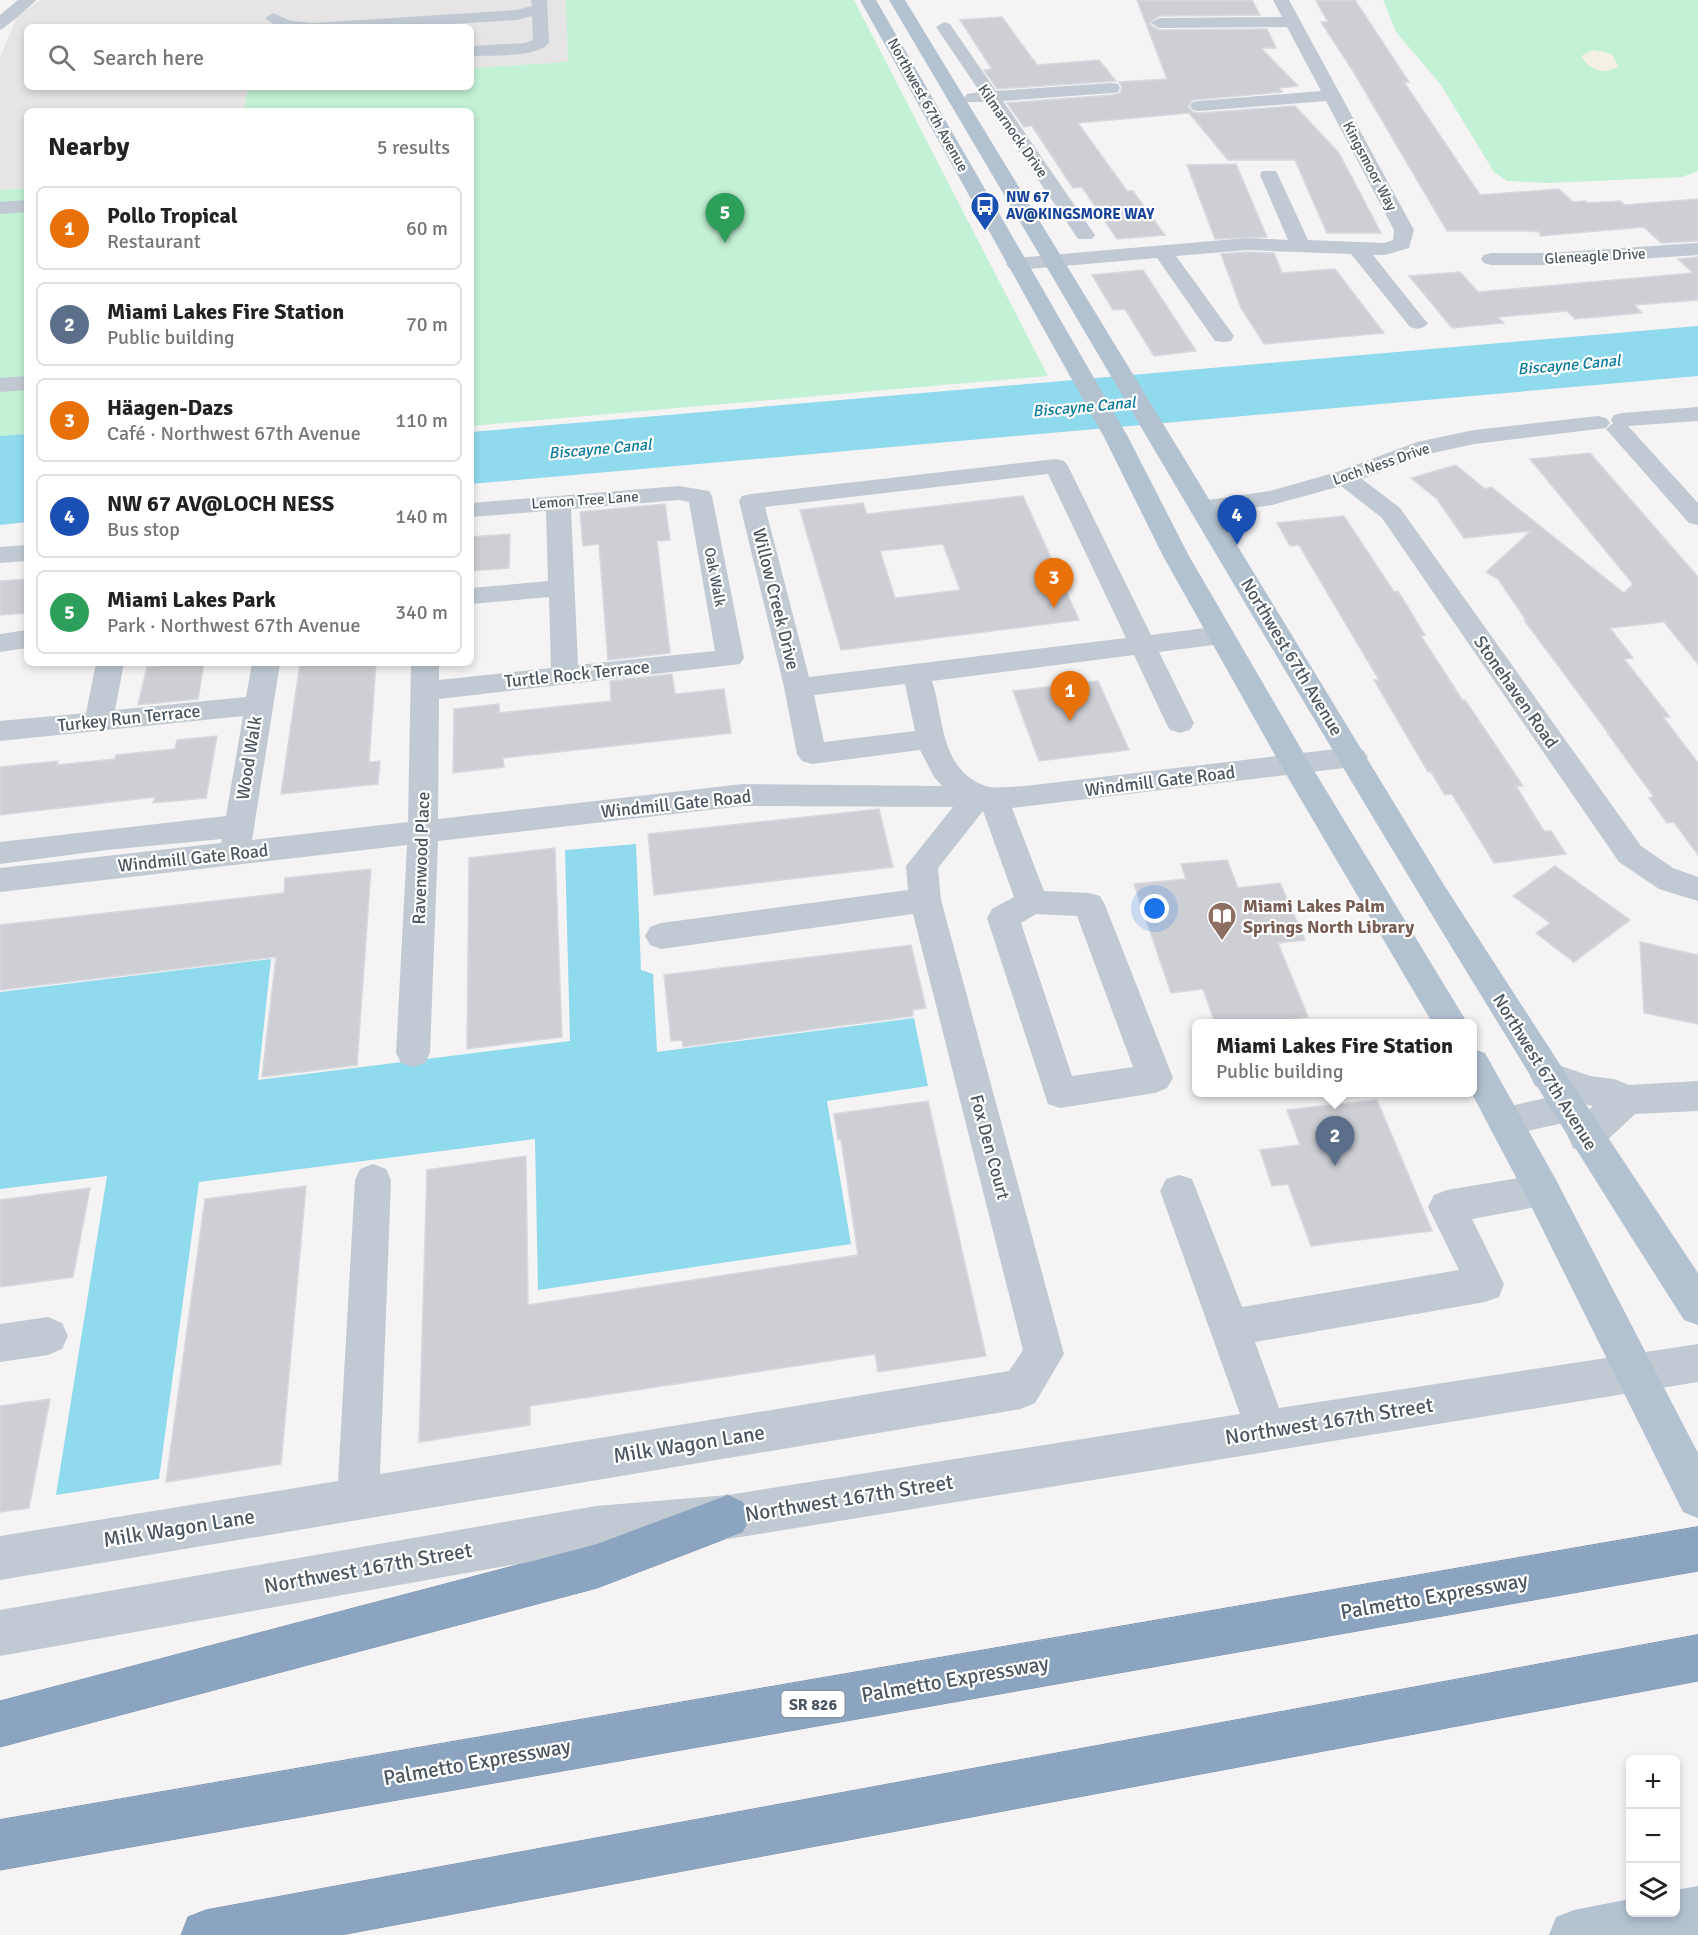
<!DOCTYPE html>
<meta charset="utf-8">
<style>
:root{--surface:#fff;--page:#f2f2f2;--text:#222;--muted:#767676;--line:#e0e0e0;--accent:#1a73e8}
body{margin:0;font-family:Signika,sans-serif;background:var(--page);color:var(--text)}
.controls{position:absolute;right:18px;bottom:18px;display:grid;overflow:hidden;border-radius:9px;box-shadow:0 3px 9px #0003}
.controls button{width:54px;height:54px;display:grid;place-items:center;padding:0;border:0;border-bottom:2px solid var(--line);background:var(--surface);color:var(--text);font:30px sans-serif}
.you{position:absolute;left:1155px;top:909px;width:21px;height:21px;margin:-15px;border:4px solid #fff;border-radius:50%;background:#1a73e8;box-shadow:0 0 0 9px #1a73e833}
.badge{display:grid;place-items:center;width:39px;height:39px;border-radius:50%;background:var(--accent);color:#fff;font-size:20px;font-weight:700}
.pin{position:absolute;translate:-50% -50px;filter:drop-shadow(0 2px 3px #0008)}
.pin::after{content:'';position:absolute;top:32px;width:21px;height:18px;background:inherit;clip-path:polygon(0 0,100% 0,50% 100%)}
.popup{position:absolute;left:1192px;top:1019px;width:285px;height:78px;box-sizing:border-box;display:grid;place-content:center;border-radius:9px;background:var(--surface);filter:drop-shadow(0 2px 4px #0005);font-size:20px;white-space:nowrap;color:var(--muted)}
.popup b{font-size:22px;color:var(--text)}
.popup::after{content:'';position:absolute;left:50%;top:100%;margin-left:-12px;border:12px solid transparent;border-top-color:var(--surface)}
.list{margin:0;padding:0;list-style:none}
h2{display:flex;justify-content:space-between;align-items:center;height:78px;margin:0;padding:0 24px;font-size:26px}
h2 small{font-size:20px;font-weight:400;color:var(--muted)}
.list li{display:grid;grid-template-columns:39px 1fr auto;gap:18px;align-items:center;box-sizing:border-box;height:84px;margin:0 12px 12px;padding:0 12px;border:2px solid var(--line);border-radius:9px}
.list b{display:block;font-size:22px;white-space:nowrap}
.list p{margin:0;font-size:20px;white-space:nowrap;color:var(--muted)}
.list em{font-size:20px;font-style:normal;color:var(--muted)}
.icon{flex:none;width:33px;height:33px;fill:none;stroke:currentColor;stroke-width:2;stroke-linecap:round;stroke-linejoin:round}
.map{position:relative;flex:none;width:1698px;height:1935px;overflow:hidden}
.search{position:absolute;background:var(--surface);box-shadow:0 3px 9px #0003;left:24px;top:24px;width:450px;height:66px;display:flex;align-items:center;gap:15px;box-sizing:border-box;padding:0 21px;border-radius:9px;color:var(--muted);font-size:22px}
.panel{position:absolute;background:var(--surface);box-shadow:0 3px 9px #0003;left:24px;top:108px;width:450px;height:558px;border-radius:9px}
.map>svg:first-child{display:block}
.education{fill:#e6e4e5}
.green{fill:#c3f1d5}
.sand{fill:#f5f0e5}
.water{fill:#90daee}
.building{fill:#cdcfd5;stroke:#d7d9de;stroke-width:1.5;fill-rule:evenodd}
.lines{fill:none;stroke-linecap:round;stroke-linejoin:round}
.highway-casing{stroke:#7690ad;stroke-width:1}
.minor{fill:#c1cad2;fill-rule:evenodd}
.major{fill:#b3c2d1;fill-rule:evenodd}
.highway{fill:#8ba5c1;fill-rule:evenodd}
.labels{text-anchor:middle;stroke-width:4.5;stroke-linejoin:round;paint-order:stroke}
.far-street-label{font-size:15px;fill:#4a5661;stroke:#fff}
.far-transit-label{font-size:15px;font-weight:bold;fill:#164399;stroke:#fff;text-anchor:start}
.far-water-label{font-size:16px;font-style:italic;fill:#0c7c9b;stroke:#fff}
.shield{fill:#fff;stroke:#808990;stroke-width:1.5}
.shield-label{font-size:16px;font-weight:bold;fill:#4a5661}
.street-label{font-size:18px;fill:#4a5661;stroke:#fff}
.education-label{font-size:18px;font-weight:bold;fill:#785e54;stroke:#fff;text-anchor:start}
.near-street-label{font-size:21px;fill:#4a5661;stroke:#fff}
</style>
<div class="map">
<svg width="1698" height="1935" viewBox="0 0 1698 1935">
<rect width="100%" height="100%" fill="#f5f3f3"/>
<polygon class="education" points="40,0 566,0 568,62 471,68 471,27 27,27 27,87 248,87 244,111 27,111 27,188 0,190 0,57 17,17"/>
<g class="green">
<polygon points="566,0 854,0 1048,376 471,426 471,111 244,111 248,87 471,87 471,68 568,62"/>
<polygon points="1383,0 1698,0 1698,171 1682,177 1549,183 1507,181 1494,172 1441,85 1396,32"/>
<polygon points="27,188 27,465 0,468 0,190"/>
</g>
<path class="sand" d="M1593,50l19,4 6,12 -2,2c-14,7 -27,1 -35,-12z"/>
<g class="water">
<polygon points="1698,326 1698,376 471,484 471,432"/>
<polygon points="27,434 27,522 0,525 0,436"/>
<polygon points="636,844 641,970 653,974 657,1052 914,1018 928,1086 827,1101 851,1244 538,1290 535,1139 199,1182 159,1479 56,1495 107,1176 0,1189 0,992 271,959 258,1080 570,1041 565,850"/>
</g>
<g class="building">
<polygon points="1137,0 1252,0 1260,15 1159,16 1149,24 1159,30 1267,29 1276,48 1261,48 1298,86 1279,88 1282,92 1193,100 1188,107 1193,112 1199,113 1295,106 1339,153 1381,233 1327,233 1295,160 1228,160 1189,113 1078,123 1127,191 1133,191 1165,235 1117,239 1082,187 1073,188 1032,126 1024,127 1007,103 1112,95 1120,93 1122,87 1119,82 1167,79"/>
<polygon points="1319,0 1355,0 1409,82 1404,82 1480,195 1559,189 1573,202 1585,201 1588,203 1620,201 1625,205 1698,199 1698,241 1661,243 1644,227 1540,236 1540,232 1527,231 1447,231 1353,71 1321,22 1328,22 1316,1"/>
<polygon points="1002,17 1037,65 1099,60 1116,81 997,89 984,70 992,69 960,20"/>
<polygon points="1236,164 1267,237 1215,239 1187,165"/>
<polygon points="1247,252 1274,253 1282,273 1335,269 1384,333 1264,344 1241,308 1221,254"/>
<polygon points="1698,257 1698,300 1634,305 1642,313 1575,319 1567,311 1498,317 1504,323 1452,328 1409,276 1460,272 1478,292 1693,273 1678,259"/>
<polygon points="1143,270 1196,351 1154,356 1125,309 1113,310 1092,275"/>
<polygon points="1590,453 1698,577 1698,664 1664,622 1610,628 1633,658 1624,659 1670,717 1663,717 1698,763 1698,855 1674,822 1667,823 1649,798 1654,797 1608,734 1609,734 1524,620 1526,620 1498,579 1486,572 1531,531 1464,538 1437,499 1411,478 1456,465 1485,489 1491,487 1624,593 1633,584 1530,459"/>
<path d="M1023,496l56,124 -238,30 -41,-140 63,-7 4,11zM943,544l17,46 -65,8 -15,-47z"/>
<polygon points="665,504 670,540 657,541 670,653 608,660 599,544 583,546 580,512"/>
<polygon points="1344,516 1394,592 1398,591 1425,635 1421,636 1463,701 1465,700 1523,786 1516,786 1544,831 1551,831 1566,854 1494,863 1452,794 1445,795 1431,772 1428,772 1374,680 1379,680 1299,545 1290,546 1277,523"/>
<polygon points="510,534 509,568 471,571 471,537"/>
<polygon points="27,579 27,613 0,615 0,581"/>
<polygon points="158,663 204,663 198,699 138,705 147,667 158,666"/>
<polygon points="300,663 376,663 369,762 380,761 378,784 281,794"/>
<polygon points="672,674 675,694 724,689 731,733 503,758 504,767 453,773 454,709 499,704 499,713 611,701 610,681"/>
<polygon points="1098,681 1129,750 1039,761 1013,691"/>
<polygon points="217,736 206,798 153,803 155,797 0,815 0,767 58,761 57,765 115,759 116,755 175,749 177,740"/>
<polygon points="879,809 893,867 654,895 648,834"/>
<polygon points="555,848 562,1037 467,1049 469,858"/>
<polygon points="1227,860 1238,888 1280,883 1305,940 1278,943 1308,1017 1248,1023 1215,1023 1203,989 1171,993 1134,884 1186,879 1181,864"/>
<polygon points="1555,866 1630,920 1574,962 1536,933 1550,923 1513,896"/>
<polygon points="371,869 357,1065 262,1077 276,957 0,990 0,925 284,893 285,878"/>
<polygon points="1640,942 1698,955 1698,1024 1644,1013"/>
<polygon points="911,945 926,1008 913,1010 913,1016 683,1047 682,1040 671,1041 664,975"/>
<polygon points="1377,1100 1432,1231 1311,1246 1288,1184 1272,1186 1260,1150 1300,1145 1287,1110"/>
<polygon points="928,1101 986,1356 878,1372 875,1354 530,1406 530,1425 419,1442 427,1170 526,1156 528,1305 858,1255 841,1140 838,1140 834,1114"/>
<polygon points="306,1186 281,1464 166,1482 205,1199"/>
<polygon points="90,1188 73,1277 0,1287 0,1200"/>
<polygon points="50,1399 29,1508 0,1512 0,1406"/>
</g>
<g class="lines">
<g class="highway-casing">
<g id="highway">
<polygon points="728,1495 743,1502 750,1517 743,1532 597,1588 0,1747 0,1701 597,1544"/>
<polygon points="1698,1527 1698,1571 0,1870 0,1820"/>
<polygon points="1698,1635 1698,1681 341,1935 181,1935 188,1917 206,1910"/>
</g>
</g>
<g class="minor">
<path d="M18,0h18c-4,5 -32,29 -36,30v-15z"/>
<path d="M531,0h16l2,43c-13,15 -59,12 -78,13v-10l54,-3 8,-3 -1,-24 -15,4 -120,7h-119l-13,-9 8,-5 18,8 23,2 202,-13 16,-4z"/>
<polygon points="1273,0 1289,0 1414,230 1409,248 1385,255 1373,255 1424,319 1428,323 1424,327 1417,329 1410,327 1351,254 1247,250 1176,256 1234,336 1231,341 1223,342 1215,341 1157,258 1016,270 1009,268 1006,264 1009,260 1016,258 1247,238 1288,240 1260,175 1262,171 1276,171 1278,175 1308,240 1384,243 1393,240 1394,230 1326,101 1199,111 1193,110 1190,106 1193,102 1199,101 1321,91 1287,27 1159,28 1151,23 1159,18 1282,17"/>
<polygon points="944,22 950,24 996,91 1112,83 1118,84 1120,88 1118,92 1112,93 1003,101 1095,235 1092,239 1078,239 986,102 967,102 964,98 967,94 980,92 936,27"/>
<polygon points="27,200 27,212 0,214 0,202"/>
<polygon points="1698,243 1698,255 1548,265 1491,265 1484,263 1481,259 1484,255 1491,253 1548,253"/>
<polygon points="27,376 27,390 0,392 0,378"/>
<polygon points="1698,407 1698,421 1628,426 1698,503 1698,525 1689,523 1606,429 1613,423 1611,420 1614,415 1622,413"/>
<polygon points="1598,416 1606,418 1610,423 1606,428 1474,444 1424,455 1362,479 1400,508 1641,846 1673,868 1698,877 1698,901 1659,889 1619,862 1382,518 1341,486 1272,505 1201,515 1192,513 1189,508 1192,503 1201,501 1270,491 1337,472 1417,442 1474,430"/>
<path d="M1056,459l8,2 4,5 83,169 70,-9 10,3 3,6 -3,6 -10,3 -62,8 35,71 -4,7 -10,3 -10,-3 -4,-7 -32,-68 -202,26c12,37 8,87 51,104 11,5 30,1 42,1l328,-39 10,3 5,7 -5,7 -10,3 -341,41 32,83 45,2 11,3 5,9 68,173 -6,10 -12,5 -95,15 -12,-4 -61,-186 5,-9 22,-12 -31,-86 -45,57 3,32 123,454 -29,49 -14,6 -1021,171v-44l338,-55 17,-301 5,-11 13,-5 13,5 5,11 -11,294 629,-103 14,-21 -110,-436 -252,35 -11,-4 -5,-9 5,-9 11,-4 247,-33 -2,-24 47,-59 -210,-1 -305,35 -8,212 -5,10 -12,4 -12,-4 -5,-10 11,-208 -407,47v-24l221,-25 1,-4 -115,11 -107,14v-22l226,-26 17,-100 -243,25v-20l86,-8 10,-50h28l-9,47 131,-13 6,-34h28l-28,177 156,-18 3,-159h28v17l112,-12 -2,-71 -78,7v-16l77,-7 -2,-70 -75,6v-14l208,-17 30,5 3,5 32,162 -4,6 -301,35 -1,120 305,-35 199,2 -8,-9 -14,-27 -108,14 -10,-3 -5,-7 -13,-67 -45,-186 3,-5 9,-2zM1048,474l78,164 -317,39 -44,-170zM679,500l10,2 26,149 -137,14 -7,-156zM905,684l10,47 -91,11 -10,-47zM1036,914l41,2 56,151 -61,9 -51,-153z"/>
<polygon points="27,545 27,561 0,563 0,547"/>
<polygon points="27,630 27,648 0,652 0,634"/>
<polygon points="1547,1061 1590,1076 1614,1079 1629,1085 1698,1081 1698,1111 1635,1114 1599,1148 1586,1153 1573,1148 1568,1137 1573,1126 1593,1106 1584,1104 1586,1108 1581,1119 1505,1136 1492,1132 1487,1121 1492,1110 1559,1095 1535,1086 1530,1076 1535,1066"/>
<polygon points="1542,1174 1555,1178 1561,1190 1555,1202 1542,1206 1472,1219 1504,1284 1499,1297 1485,1302 1255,1342 1279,1408 1698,1344 1698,1382 728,1539 596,1550 0,1656 0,1610 596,1506 728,1495 1240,1414 1160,1191 1166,1179 1179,1175 1192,1179 1242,1307 1459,1270 1428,1207 1434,1195 1447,1190"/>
<polygon points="48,1317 62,1323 68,1336 62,1349 48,1355 0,1362 0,1324"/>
</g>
<g class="major">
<polygon points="860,0 876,0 1128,437 1189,556 1307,759 1468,1024 1433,1024 1280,764 1163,556 1104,437"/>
<path d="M889,0h16l539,885 137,212 117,176v52l-14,-5c-277,-433 -533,-878 -795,-1320z"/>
<polygon points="1473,1049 1485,1053 1555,1178 1698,1453 1698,1518 1683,1512 1529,1202 1471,1092 1473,1092"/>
<polygon points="1698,1886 1698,1935 1549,1935 1556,1917 1574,1910 1630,1899 1630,1912 1676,1912 1676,1890"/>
</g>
<use href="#highway" class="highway"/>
</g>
<defs>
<g id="bus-pin" transform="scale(1.5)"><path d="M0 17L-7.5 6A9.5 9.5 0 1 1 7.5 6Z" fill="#1a4fb4" stroke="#fff"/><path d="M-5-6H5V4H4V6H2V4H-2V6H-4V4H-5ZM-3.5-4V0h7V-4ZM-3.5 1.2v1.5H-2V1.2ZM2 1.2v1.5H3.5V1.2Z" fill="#fff"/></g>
<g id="library-pin" transform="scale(1.5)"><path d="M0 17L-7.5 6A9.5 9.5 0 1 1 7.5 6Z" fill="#8d6e63" stroke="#fff"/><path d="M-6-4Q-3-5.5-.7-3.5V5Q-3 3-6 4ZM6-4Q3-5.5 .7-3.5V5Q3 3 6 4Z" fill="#fff"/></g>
</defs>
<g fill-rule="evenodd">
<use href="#bus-pin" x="985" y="206"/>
<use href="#library-pin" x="1222" y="916"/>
</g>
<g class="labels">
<g class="far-street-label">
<text transform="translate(928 105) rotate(61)" y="5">Northwest 67th Avenue</text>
<text transform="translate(1013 131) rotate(55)" y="5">Kilmarnock Drive</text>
<text transform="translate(1370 166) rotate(62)" y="5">Kingsmoor Way</text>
<text transform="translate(1595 256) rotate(-3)" y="5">Gleneagle Drive</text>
<text transform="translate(1381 464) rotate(-19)" y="5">Loch Ness Drive</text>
<text transform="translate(585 500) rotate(-4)" y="5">Lemon Tree Lane</text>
<text transform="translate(715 577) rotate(79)" y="5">Oak Walk</text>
</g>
<g class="far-transit-label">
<text x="1006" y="202">NW 67<tspan x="1006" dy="17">AV@KINGSMORE WAY</tspan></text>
</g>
<g class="far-water-label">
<text transform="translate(1569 364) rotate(-5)" y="6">Biscayne Canal</text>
<text transform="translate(1084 406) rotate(-5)" y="6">Biscayne Canal</text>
<text transform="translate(600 448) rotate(-5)" y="6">Biscayne Canal</text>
</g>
<rect class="shield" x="781.5" y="1691" width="63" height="26" rx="4.5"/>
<g class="shield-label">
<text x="813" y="1710">SR 826</text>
</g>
<g class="street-label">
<text transform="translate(776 599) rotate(76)" y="6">Willow Creek Drive</text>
<text transform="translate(1292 657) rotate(59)" y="6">Northwest 67th Avenue</text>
<text transform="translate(577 674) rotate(-6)" y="6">Turtle Rock Terrace</text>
<text transform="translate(1516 692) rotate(55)" y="6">Stonehaven Road</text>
<text transform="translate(129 718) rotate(-6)" y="6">Turkey Run Terrace</text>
<text transform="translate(249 758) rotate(-81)" y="6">Wood Walk</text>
<text transform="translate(1160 781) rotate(-7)" y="6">Windmill Gate Road</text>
<text transform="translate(676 804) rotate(-6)" y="6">Windmill Gate Road</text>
<text transform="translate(193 858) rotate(-6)" y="6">Windmill Gate Road</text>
<text transform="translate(421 858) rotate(-88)" y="6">Ravenwood Place</text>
<text transform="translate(1545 1072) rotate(58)" y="6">Northwest 67th Avenue</text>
<text transform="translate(990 1147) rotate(75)" y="6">Fox Den Court</text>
</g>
<g class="education-label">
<text x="1243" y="912">Miami Lakes Palm<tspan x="1243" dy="21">Springs North Library</tspan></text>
</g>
<g class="near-street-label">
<text transform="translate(1329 1421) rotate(-9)" y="7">Northwest 167th Street</text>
<text transform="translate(689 1444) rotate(-9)" y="7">Milk Wagon Lane</text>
<text transform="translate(849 1498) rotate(-9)" y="7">Northwest 167th Street</text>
<text transform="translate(179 1528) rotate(-9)" y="7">Milk Wagon Lane</text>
<text transform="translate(368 1568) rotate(-10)" y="7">Northwest 167th Street</text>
<text transform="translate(1434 1596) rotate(-10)" y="7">Palmetto Expressway</text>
<text transform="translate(955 1679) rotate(-10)" y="7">Palmetto Expressway</text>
<text transform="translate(477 1762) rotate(-10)" y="7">Palmetto Expressway</text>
</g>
</g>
</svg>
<div class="controls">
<button>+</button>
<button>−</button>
<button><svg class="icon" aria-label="layers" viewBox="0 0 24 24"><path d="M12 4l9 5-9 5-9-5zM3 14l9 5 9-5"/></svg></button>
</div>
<div class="you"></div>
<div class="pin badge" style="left:1070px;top:721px;background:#e8710a">1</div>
<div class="pin badge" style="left:1335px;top:1166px;background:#5c6f8a">2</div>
<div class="popup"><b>Miami Lakes Fire Station</b>Public building</div>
<div class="pin badge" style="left:1054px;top:608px;background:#e8710a">3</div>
<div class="pin badge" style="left:1237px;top:545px;background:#1a4fb4">4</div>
<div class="pin badge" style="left:725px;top:243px;background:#2e9e5b">5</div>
<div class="search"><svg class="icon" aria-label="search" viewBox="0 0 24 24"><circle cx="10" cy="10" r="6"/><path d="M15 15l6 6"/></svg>Search here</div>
<section class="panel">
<h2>Nearby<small>5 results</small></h2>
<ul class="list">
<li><span class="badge" style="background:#e8710a">1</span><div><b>Pollo Tropical</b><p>Restaurant</p></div><em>60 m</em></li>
<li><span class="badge" style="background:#5c6f8a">2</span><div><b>Miami Lakes Fire Station</b><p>Public building</p></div><em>70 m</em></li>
<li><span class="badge" style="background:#e8710a">3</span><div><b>Häagen-Dazs</b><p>Café · Northwest 67th Avenue</p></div><em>110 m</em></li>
<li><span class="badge" style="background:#1a4fb4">4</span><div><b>NW 67 AV@LOCH NESS</b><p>Bus stop</p></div><em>140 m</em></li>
<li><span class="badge" style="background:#2e9e5b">5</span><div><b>Miami Lakes Park</b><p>Park · Northwest 67th Avenue</p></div><em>340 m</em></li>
</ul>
</section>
</div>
